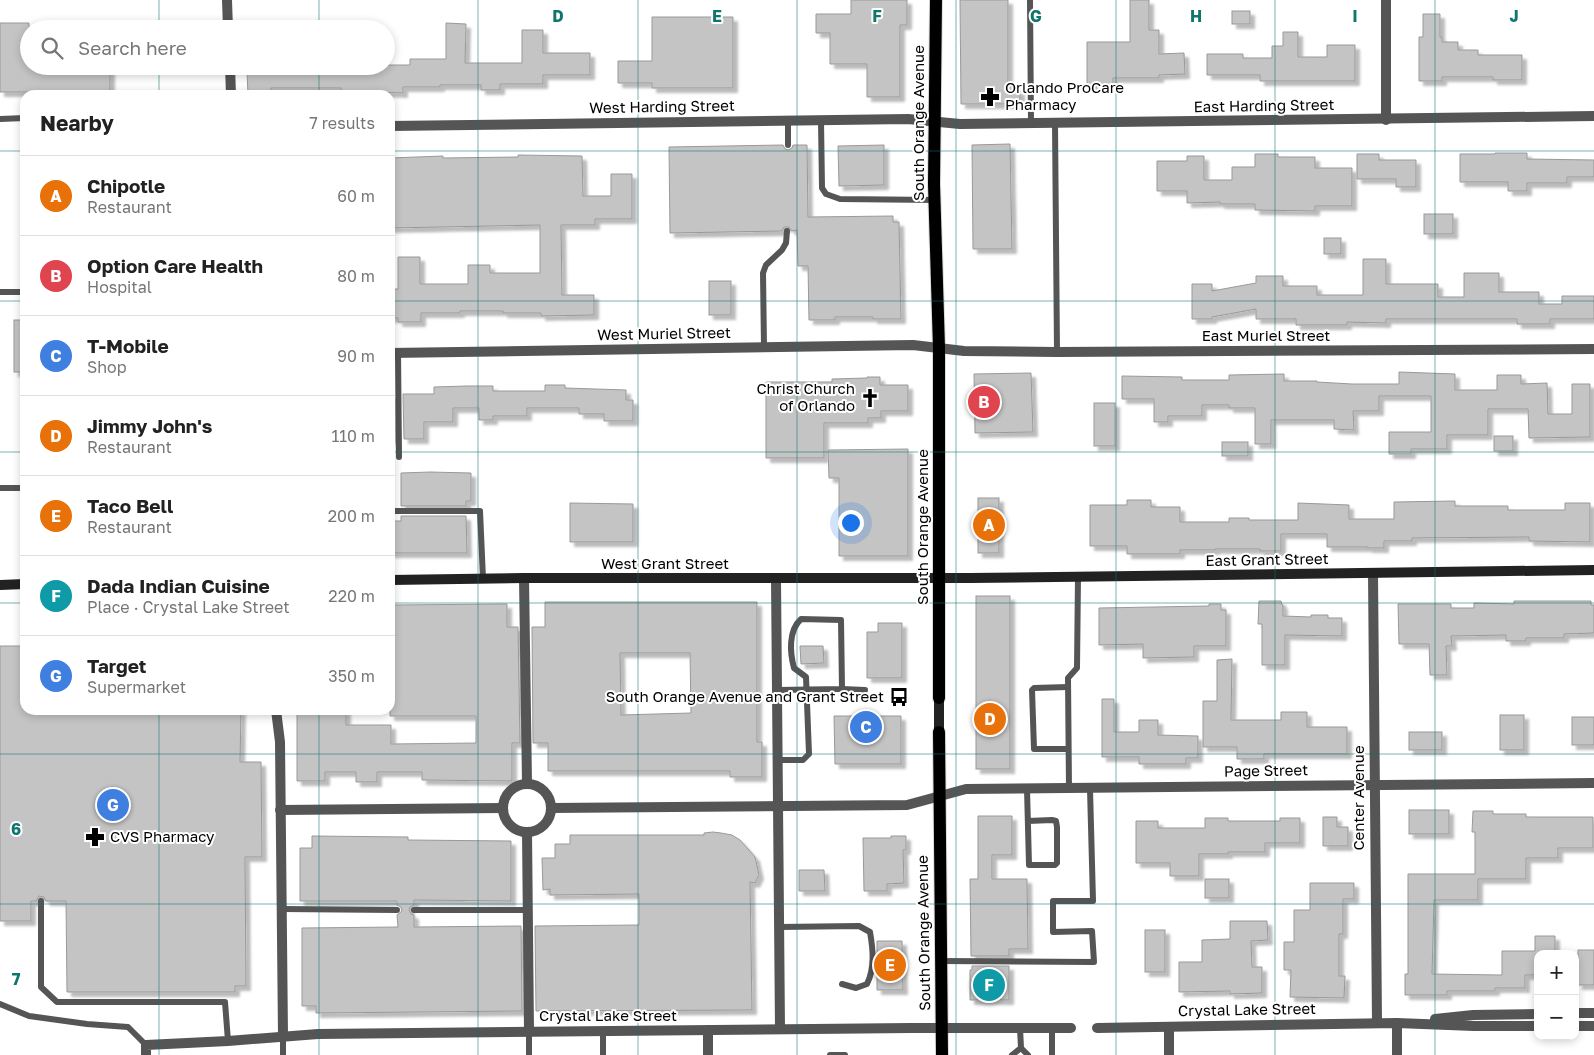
<!DOCTYPE html>
<meta charset="utf-8">
<style>
:root{--surface:#fff;--page:#f6f6f6;--text:#222;--muted:#767676;--line:#e0e0e0;--accent:#000}
body{margin:0;font-family:"Golos Text",sans-serif;background:var(--page);color:var(--text)}
.controls{position:absolute;right:15px;bottom:15px;display:grid;overflow:hidden;border-radius:10px;box-shadow:0 2px 8px #0003}
.controls button{width:45px;height:45px;display:grid;place-items:center;padding:0;border:0;border-bottom:1px solid var(--line);background:var(--surface);color:var(--text);font:25px sans-serif}
.you{position:absolute;left:850px;top:522px;width:18px;height:18px;margin:-12px;border:4px solid #fff;border-radius:50%;background:#1a73e8;box-shadow:0 0 0 8px #1a73e833}
.badge{display:grid;place-items:center;width:32px;height:32px;border-radius:50%;background:var(--accent);color:#fff;font-size:16px;font-weight:700}
.pin{position:absolute;translate:-50% -50%;border:2px solid #fff;box-shadow:0 1px 5px #0006}
.list{margin:0;padding:0;list-style:none}
h2{display:flex;justify-content:space-between;align-items:center;height:65px;margin:0;padding:0 20px;font-size:21px}
h2 small{font-size:16px;font-weight:400;color:var(--muted)}
.list li{display:grid;grid-template-columns:32px 1fr auto;gap:15px;align-items:center;box-sizing:border-box;height:80px;padding:0 20px;border-top:1px solid var(--line)}
.list b{display:block;font-size:19px;white-space:nowrap}
.list p{margin:0;font-size:16px;white-space:nowrap;color:var(--muted)}
.list em{font-size:16px;font-style:normal;color:var(--muted)}
.icon{flex:none;width:28px;height:28px;fill:none;stroke:currentColor;stroke-width:2;stroke-linecap:round;stroke-linejoin:round}
.map{position:relative;flex:none;width:1594px;height:1055px;overflow:hidden}
.search{position:absolute;background:var(--surface);box-shadow:0 2px 8px #0003;left:20px;top:20px;width:375px;height:55px;display:flex;align-items:center;gap:12px;box-sizing:border-box;padding:0 18px;border-radius:28px;color:var(--muted);font-size:19px}
.panel{position:absolute;background:var(--surface);box-shadow:0 2px 8px #0003;left:20px;top:90px;width:375px;height:625px;border-radius:15px}
.map>svg:first-child{display:block}
.building{fill:#c4c4c4;stroke:#999;fill-rule:evenodd;filter:url(#shadow)}
.lines{fill:none;stroke-linecap:round;stroke-linejoin:round}
.primary-casing{stroke:#dbdbdb;stroke-width:14}
.lane{stroke:#555;stroke-width:6}
.street{stroke:#555;stroke-width:10}
.secondary{stroke:#222;stroke-width:10}
.primary{stroke:#000;stroke-width:12}
.grid{fill:none;stroke:#0f766e;stroke-width:1;stroke-opacity:0.55}
.labels{text-anchor:middle;stroke-width:4;stroke-linejoin:round;paint-order:stroke}
.poi-label{font-size:15px;fill:#000;stroke:#fff;text-anchor:start}
.street-label{font-size:15px;fill:#000;stroke:#fff}
.grid-label{font-size:16px;text-anchor:middle;font-weight:bold;fill:#0f766e;stroke:#fff;stroke-width:4;stroke-linejoin:round;paint-order:stroke}
</style>
<div class="map">
<svg width="1594" height="1055" viewBox="0 0 1594 1055">
<defs>
<filter id="shadow"><feDropShadow dx="4.5" dy="4.5" stdDeviation="1" flood-color="#0004"/></filter>
</defs>
<rect width="100%" height="100%" fill="#fff"/>
<g class="building">
<polygon points="851,0 907,0 907,25 900,25 900,97 867,97 867,64 830,64 830,33 816,33 816,14 851,14"/>
<polygon points="960,0 1008,0 1008,90 1020,90 1020,104 961,104"/>
<polygon points="1130,0 1149,0 1149,30 1159,30 1159,54 1184,53 1185,74 1159,75 1159,78 1113,78 1113,86 1087,86 1087,42 1130,42"/>
<rect x="1232" y="11" width="18" height="13"/>
<polygon points="1423,14 1440,14 1440,37 1442,37 1442,42 1458,42 1458,50 1478,50 1478,55 1522,55 1522,80 1493,80 1493,77 1442,77 1442,81 1419,81 1419,37 1423,37"/>
<polygon points="652,17 733,17 733,88 652,88 652,83 618,83 618,61 652,61"/>
<polygon points="0,23 29,23 29,66 110,66 110,92 0,92"/>
<polygon points="446,23 466,24 465,63 522,63 522,30 543,30 543,53 590,53 590,75 543,75 543,84 500,84 500,90 481,90 481,85 440,85 440,87 403,87 403,93 341,91 341,88 271,88 271,94 248,95 247,72 252,72 252,66 386,66 386,65 410,65 410,59 446,59"/>
<polygon points="1283,32 1298,32 1298,57 1327,57 1327,45 1355,45 1355,81 1260,81 1260,75 1207,75 1207,54 1243,54 1243,58 1272,58 1272,46 1283,46"/>
<polygon points="1010,144 1012,249 973,249 972,145"/>
<polygon points="783,145 785,149 788,150 792,148 793,145 807,145 808,217 893,216 893,222 899,222 901,319 873,319 873,317 835,317 835,320 809,320 808,266 798,266 797,230 792,231 789,227 784,227 782,231 670,233 669,147"/>
<polygon points="884,145 884,185 839,186 838,146"/>
<polygon points="1495,153 1527,153 1527,159 1594,160 1594,177 1567,177 1567,183 1527,183 1527,191 1508,191 1508,182 1460,182 1460,154 1495,154"/>
<polygon points="1255,154 1278,154 1278,157 1315,157 1315,168 1352,168 1352,206 1315,206 1315,211 1255,210 1255,204 1220,204 1220,202 1187,203 1187,191 1157,191 1157,161 1187,161 1187,156 1204,156 1204,180 1232,180 1232,167 1255,167"/>
<polygon points="1357,154 1379,154 1379,160 1416,160 1416,187 1396,187 1396,179 1357,179"/>
<polygon points="518,155 582,156 583,196 611,196 611,174 632,174 632,219 595,219 595,225 561,225 562,295 594,295 594,315 541,316 541,313 503,313 503,311 460,311 460,313 421,313 421,322 398,322 398,318 390,318 390,289 398,289 398,257 420,257 420,284 468,284 468,265 490,265 490,273 540,273 540,225 390,228 390,158 443,156 443,158 518,157"/>
<rect x="1424" y="214" width="29" height="20"/>
<rect x="1324" y="238" width="17" height="16"/>
<polygon points="1363,259 1386,259 1386,284 1438,284 1438,297 1464,297 1464,273 1499,273 1499,292 1539,292 1539,304 1562,304 1562,296 1594,296 1594,319 1550,319 1550,324 1517,324 1517,319 1386,319 1386,323 1347,322 1347,325 1296,325 1296,319 1256,319 1256,309 1212,317 1212,319 1192,319 1192,284 1212,284 1212,291 1256,283 1256,276 1283,276 1283,286 1317,286 1317,295 1363,295"/>
<rect x="709" y="281" width="22" height="34"/>
<rect x="14" y="320" width="11" height="52"/>
<polygon points="1399,372 1455,374 1455,390 1497,390 1497,375 1521,375 1521,384 1547,383 1548,414 1572,414 1572,384 1590,384 1590,437 1529,438 1528,409 1488,409 1488,435 1447,435 1447,449 1411,449 1411,454 1389,454 1389,432 1431,432 1431,396 1379,396 1379,411 1353,411 1354,430 1334,429 1334,420 1271,420 1271,444 1255,444 1255,408 1229,408 1229,405 1202,405 1202,416 1168,416 1168,422 1154,422 1154,399 1122,399 1122,376 1182,377 1182,380 1229,380 1229,375 1284,374 1284,381 1317,381 1317,382 1352,384 1399,384"/>
<polygon points="1031,373 1033,432 975,433 974,374"/>
<polygon points="867,377 880,377 880,385 908,385 908,411 881,411 881,418 868,418 868,423 824,423 824,458 766,458 766,382 832,382 832,379 867,378"/>
<polygon points="545,385 565,385 565,388 626,390 626,400 633,400 633,421 604,421 604,414 579,414 579,408 527,408 527,416 493,416 493,420 479,420 479,408 453,408 453,422 424,422 424,439 404,439 403,394 434,394 434,387 467,386 493,386 493,391 545,391"/>
<polygon points="390,394 393,394 394,439 390,439"/>
<rect x="1094" y="403" width="21" height="43"/>
<rect x="1494" y="436" width="19" height="15"/>
<rect x="1222" y="442" width="26" height="14"/>
<polygon points="908,449 908,556 839,556 839,478 829,478 828,450"/>
<polygon points="430,472 471,473 471,501 466,501 466,506 401,506 401,473"/>
<rect x="978" y="498" width="21" height="55"/>
<polygon points="1127,500 1151,500 1151,507 1180,507 1180,522 1229,522 1229,518 1249,518 1249,520 1298,520 1298,503 1349,505 1349,519 1394,519 1394,502 1455,501 1455,506 1508,506 1508,510 1565,510 1565,503 1590,503 1590,542 1529,541 1529,537 1412,538 1412,541 1384,541 1384,548 1368,548 1368,547 1327,547 1327,534 1281,534 1281,551 1260,551 1260,549 1215,549 1215,550 1180,550 1180,554 1127,554 1127,546 1090,546 1090,505 1127,505"/>
<polygon points="570,503 633,504 633,542 570,542"/>
<polygon points="401,516 466,516 467,553 390,553 390,521 401,521"/>
<rect x="976" y="596" width="34" height="173"/>
<polygon points="1259,601 1281,601 1282,605 1283,605 1283,616 1311,617 1311,615 1328,615 1328,618 1342,618 1342,636 1285,635 1285,665 1262,665 1262,624 1258,624"/>
<polygon points="1514,601 1591,601 1591,605 1594,605 1594,633 1564,634 1564,638 1526,638 1526,641 1506,641 1506,635 1451,636 1452,646 1446,646 1447,675 1430,675 1429,644 1399,644 1398,604 1451,604 1451,608 1474,608 1474,603 1514,604"/>
<path d="M545,602h212v140h5v35h-32v-6h-182v-28h-15l-1,-116h13zM620,653h70l1,60 -70,2z"/>
<polygon points="507,604 507,627 518,627 520,743 512,743 512,781 422,780 422,772 377,772 377,782 356,782 356,772 325,772 325,781 297,781 297,710 346,710 346,725 391,725 391,744 476,743 476,716 390,716 390,605"/>
<polygon points="1209,604 1221,604 1221,610 1226,610 1226,646 1194,646 1194,657 1143,658 1143,644 1099,645 1099,608 1209,606"/>
<polygon points="878,623 902,623 902,678 867,678 867,632 878,632"/>
<polygon points="0,646 25,646 25,710 241,710 240,762 261,762 262,857 245,857 246,986 235,986 235,992 67,992 66,901 46,901 44,897 39,896 36,901 31,901 31,921 0,921"/>
<polygon points="800,646 823,646 824,663 801,664"/>
<polygon points="1232,659 1231,720 1281,720 1281,712 1307,712 1307,727 1347,727 1347,754 1264,754 1264,759 1237,759 1237,747 1203,747 1203,701 1217,701 1217,660"/>
<polygon points="1102,699 1114,699 1114,732 1139,732 1139,720 1158,720 1158,735 1198,736 1198,758 1186,758 1186,764 1139,764 1139,757 1102,757"/>
<rect x="1500" y="715" width="24" height="35"/>
<polygon points="834,716 901,716 901,764 835,764"/>
<rect x="1572" y="717" width="22" height="28"/>
<rect x="1409" y="732" width="33" height="18"/>
<rect x="1409" y="810" width="40" height="24"/>
<polygon points="1473,811 1493,811 1493,814 1526,814 1526,817 1593,817 1593,848 1558,848 1558,858 1526,858 1526,879 1478,879 1478,900 1434,900 1432,974 1502,975 1502,951 1535,951 1535,936 1555,936 1555,954 1538,954 1538,975 1525,975 1525,988 1495,988 1495,991 1447,991 1447,995 1405,995 1405,974 1408,974 1408,874 1475,874 1475,832 1472,832"/>
<polygon points="978,816 1012,816 1012,855 992,855 992,879 1027,879 1028,949 1009,949 1009,956 971,956 970,879 978,879"/>
<polygon points="1323,817 1337,817 1337,827 1348,827 1348,846 1323,846"/>
<polygon points="1205,818 1228,818 1228,821 1280,821 1280,818 1300,818 1300,843 1265,843 1265,852 1228,852 1228,854 1199,854 1199,876 1170,876 1170,863 1136,863 1136,821 1158,821 1158,828 1205,828"/>
<polygon points="713,832 721,833 732,835 740,840 755,857 759,875 755,883 750,882 752,1010 536,1011 535,926 639,925 639,894 550,895 550,889 543,890 542,858 555,858 555,844 570,844 570,835 704,835 704,833"/>
<polygon points="312,836 408,837 408,840 511,841 511,901 414,900 414,905 410,907 409,910 411,914 414,915 414,927 521,926 522,1011 316,1013 316,1006 302,1006 302,928 398,927 397,915 402,911 401,907 397,905 397,901 300,901 300,848 312,848"/>
<polygon points="891,836 906,836 906,850 903,850 904,883 887,884 887,891 864,891 863,838 891,838"/>
<polygon points="799,870 824,870 825,891 799,891"/>
<rect x="1205" y="879" width="24" height="19"/>
<polygon points="1310,883 1354,883 1354,899 1343,899 1343,934 1339,934 1339,976 1345,976 1344,998 1290,997 1291,970 1284,970 1284,942 1294,942 1294,910 1310,910"/>
<polygon points="1230,921 1267,921 1268,940 1251,941 1252,967 1262,967 1262,993 1230,994 1230,991 1179,992 1179,962 1202,962 1202,940 1230,939"/>
<rect x="1145" y="930" width="20" height="42"/>
<polygon points="877,941 902,941 903,990 877,990"/>
<rect x="1578" y="950" width="16" height="35"/>
<polygon points="972,966 1009,966 1009,1000 970,1000 970,970 972,970"/>
</g>
<g class="lines">
<g class="primary-casing">
<g id="primary">
<polyline points="936,0 934,184 939,348 939,698"/>
<polyline points="939,732 942,1055"/>
</g>
</g>
<g class="lane">
<polyline points="1030,0 1031,123"/>
<polyline points="0,119 25,118"/>
<polyline points="788,121 788,145"/>
<polyline points="821,121 822,188 826,194 840,199 935,200"/>
<polyline points="1055,123 1057,352"/>
<polyline points="0,292 25,292"/>
<polyline points="764,347 763,273 766,265 782,250 786,243 787,231"/>
<polyline points="398,353 399,457"/>
<polyline points="0,488 25,488"/>
<polyline points="390,511 480,511 483,579"/>
<polyline points="1068,687 1034,688 1032,690 1034,749 1068,749"/>
<polyline points="842,689 865,690"/>
<path d="M777,690l65,-1 -1,-69 -40,-1c-13,12 -11,34 -7,49l12,9 3,77 -6,6h-25"/>
<polyline points="1027,789 1029,865 1055,865 1057,863 1057,827 1056,821 1052,820 1028,821"/>
<polyline points="1069,789 1068,678 1077,668 1078,577"/>
<polyline points="41,901 41,987 57,1002 225,1002 228,1041"/>
<polyline points="282,909 397,910"/>
<polyline points="414,910 528,910"/>
<path d="M779,927l80,-1 11,6c3,17 5,36 -3,52l-11,4 -14,-4"/>
<polyline points="941,961 1094,962 1092,931 1053,932 1053,901 1093,901 1090,789"/>
<polyline points="0,1004 29,1016 87,1024 128,1027 146,1045"/>
<polyline points="1020,1028 1021,1048 1028,1055"/>
<polyline points="1052,1028 1052,1055"/>
<polyline points="603,1031 603,1055"/>
<polyline points="283,1036 283,1055"/>
<polyline points="529,1055 529,1031"/>
<polyline points="830,1055 845,1055"/>
<polyline points="1012,1055 1021,1048"/>
</g>
<g class="street">
<polyline points="227,0 228,29"/>
<polyline points="1386,0 1386,120"/>
<polyline points="230,66 231,95"/>
<polyline points="390,126 908,119 960,124 1594,116"/>
<polyline points="390,353 913,345 964,351 1057,352 1594,349"/>
<polyline points="1373,574 1377,1023"/>
<polyline points="524,578 527,783"/>
<polyline points="776,579 780,1029"/>
<polyline points="276,710 280,742 283,1036"/>
<circle cx="527" cy="808" r="24"/>
<polyline points="551,808 907,805 966,789 1594,783"/>
<polyline points="280,810 503,808"/>
<polyline points="527,832 529,1031"/>
<polyline points="1575,1013 1594,1013"/>
<polyline points="1435,1019 1473,1015 1538,1014"/>
<polyline points="1397,1023 1397,1055"/>
<polyline points="1575,1026 1594,1026"/>
<polyline points="1169,1027 1169,1055"/>
<polyline points="1097,1028 1397,1023 1474,1026 1538,1026"/>
<polyline points="708,1030 708,1055"/>
<polyline points="146,1055 146,1045 228,1041 318,1034 911,1028 1071,1028"/>
</g>
<g class="secondary">
<polyline points="390,580 524,578 970,578 1594,570"/>
<polyline points="0,585 25,584"/>
<polyline points="939,698 939,732"/>
</g>
<use href="#primary" class="primary"/>
</g>
<path class="grid" d="M159,0v29M319,0v29M478,0v1055M638,0v1055M797,0v1055M956,0v1055M1116,0v1055M1275,0v1055M1435,0v1055M159,66v29M319,66v29M0,151h25M390,151h1204M0,301h25M390,301h1204M0,452h25M390,452h1204M0,603h25M390,603h1204M159,710v345M319,710v345M0,754h1594M0,904h1594"/>
<defs>
<g id="pharmacy-bare" transform="scale(1.5)"><path d="M-2-6h4v4h4v4h-4v4h-4v-4h-4v-4h4Z" fill="#000" stroke="#fff" stroke-width="2.5" paint-order="stroke"/></g>
<g id="church-bare" transform="scale(1.5)"><path d="M-1.2-6h2.4v3.5h3.3v2.4h-3.3V6h-2.4V-.1h-3.3v-2.4h3.3Z" fill="#000" stroke="#fff" stroke-width="2.5" paint-order="stroke"/></g>
<g id="bus-bare" transform="scale(1.5)"><path d="M-5-6H5V4H4V6H2V4H-2V6H-4V4H-5ZM-3.5-4V0h7V-4ZM-3.5 1.2v1.5H-2V1.2ZM2 1.2v1.5H3.5V1.2Z" fill="#000" stroke="#fff" stroke-width="2.5" paint-order="stroke"/></g>
</defs>
<g fill-rule="evenodd">
<use href="#pharmacy-bare" x="990" y="97"/>
<use href="#church-bare" x="870" y="398"/>
<use href="#bus-bare" x="899" y="697"/>
<use href="#pharmacy-bare" x="95" y="837"/>
</g>
<g class="labels">
<g class="poi-label">
<text x="1005" y="93">Orlando ProCare<tspan x="1005" dy="17">Pharmacy</tspan></text>
<text x="855" y="394" text-anchor="end">Christ Church<tspan x="855" dy="17">of Orlando</tspan></text>
<text x="884" y="702" text-anchor="end">South Orange Avenue and Grant Street</text>
<text x="110" y="842">CVS Pharmacy</text>
</g>
<g class="street-label">
<text transform="translate(1264 106) rotate(-1)" y="5">East Harding Street</text>
<text transform="translate(662 107) rotate(-1)" y="5">West Harding Street</text>
<text transform="translate(919 123) rotate(-90)" y="5">South Orange Avenue</text>
<text transform="translate(664 334) rotate(-1)" y="5">West Muriel Street</text>
<text x="1266" y="341">East Muriel Street</text>
<text transform="translate(923 527) rotate(-90)" y="5">South Orange Avenue</text>
<text transform="translate(1267 560) rotate(-1)" y="5">East Grant Street</text>
<text x="665" y="569">West Grant Street</text>
<text transform="translate(1266 771) rotate(-1)" y="5">Page Street</text>
<text transform="translate(1359 798) rotate(-90)" y="5">Center Avenue</text>
<text transform="translate(924 933) rotate(-91)" y="5">South Orange Avenue</text>
<text transform="translate(1247 1010) rotate(-1)" y="5">Crystal Lake Street</text>
<text x="608" y="1021">Crystal Lake Street</text>
</g>
</g>
<g class="grid-label">
<text x="558" y="22">D</text>
<text x="717" y="22">E</text>
<text x="877" y="22">F</text>
<text x="1036" y="22">G</text>
<text x="1196" y="22">H</text>
<text x="1355" y="22">I</text>
<text x="1514" y="22">J</text>
<text x="16" y="835">6</text>
<text x="16" y="985">7</text>
</g>
</svg>
<div class="controls">
<button>+</button>
<button>−</button>
</div>
<div class="you"></div>
<div class="pin badge" style="left:989px;top:525px;background:#e8710a">A</div>
<div class="pin badge" style="left:984px;top:402px;background:#e0444e">B</div>
<div class="pin badge" style="left:866px;top:727px;background:#3f7fe0">C</div>
<div class="pin badge" style="left:990px;top:719px;background:#e8710a">D</div>
<div class="pin badge" style="left:890px;top:965px;background:#e8710a">E</div>
<div class="pin badge" style="left:989px;top:985px;background:#0f9aa8">F</div>
<div class="pin badge" style="left:113px;top:805px;background:#3f7fe0">G</div>
<div class="search"><svg class="icon" aria-label="search" viewBox="0 0 24 24"><circle cx="10" cy="10" r="6"/><path d="M15 15l6 6"/></svg>Search here</div>
<section class="panel">
<h2>Nearby<small>7 results</small></h2>
<ul class="list">
<li><span class="badge" style="background:#e8710a">A</span><div><b>Chipotle</b><p>Restaurant</p></div><em>60 m</em></li>
<li><span class="badge" style="background:#e0444e">B</span><div><b>Option Care Health</b><p>Hospital</p></div><em>80 m</em></li>
<li><span class="badge" style="background:#3f7fe0">C</span><div><b>T-Mobile</b><p>Shop</p></div><em>90 m</em></li>
<li><span class="badge" style="background:#e8710a">D</span><div><b>Jimmy John's</b><p>Restaurant</p></div><em>110 m</em></li>
<li><span class="badge" style="background:#e8710a">E</span><div><b>Taco Bell</b><p>Restaurant</p></div><em>200 m</em></li>
<li><span class="badge" style="background:#0f9aa8">F</span><div><b>Dada Indian Cuisine</b><p>Place · Crystal Lake Street</p></div><em>220 m</em></li>
<li><span class="badge" style="background:#3f7fe0">G</span><div><b>Target</b><p>Supermarket</p></div><em>350 m</em></li>
</ul>
</section>
</div>
